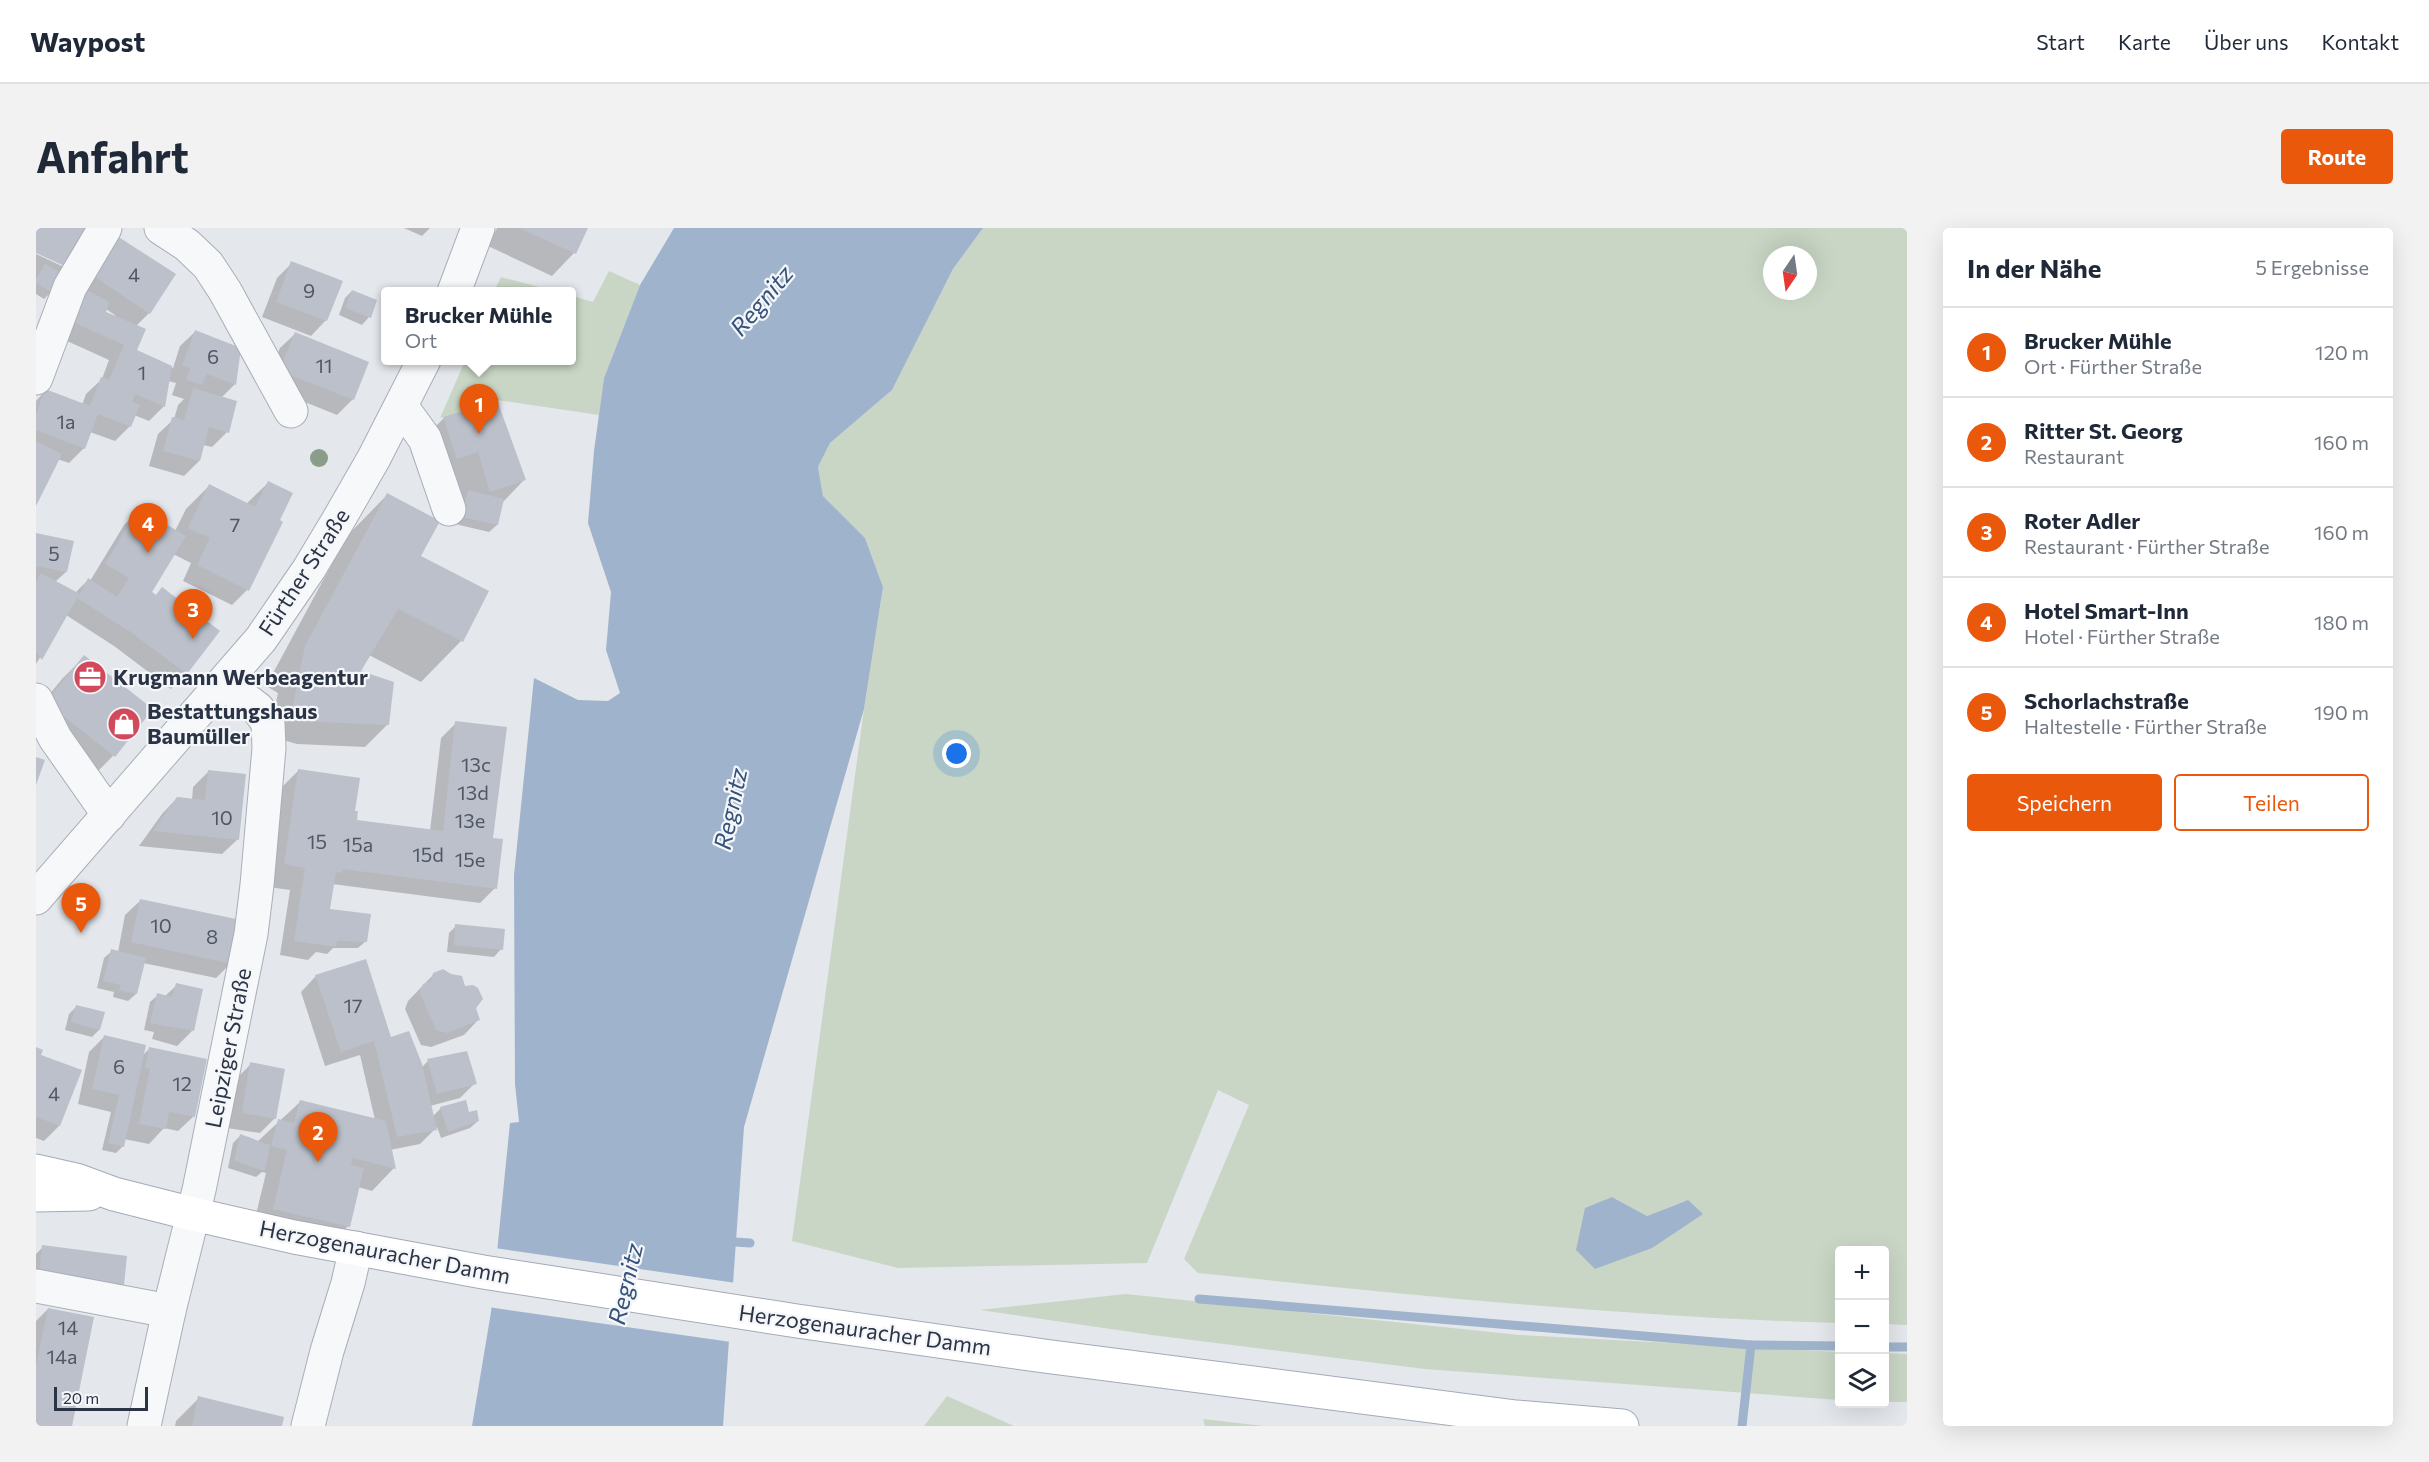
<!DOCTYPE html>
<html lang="de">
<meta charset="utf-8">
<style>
:root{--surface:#fff;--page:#f2f2f3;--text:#1f2937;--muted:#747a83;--line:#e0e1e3;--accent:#ea580c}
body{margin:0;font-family:Commissioner,sans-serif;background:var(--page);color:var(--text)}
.controls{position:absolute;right:18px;bottom:18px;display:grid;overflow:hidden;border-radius:6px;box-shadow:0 6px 24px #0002}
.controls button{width:54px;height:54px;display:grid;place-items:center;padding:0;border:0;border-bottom:2px solid var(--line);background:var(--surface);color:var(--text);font:30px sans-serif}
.compass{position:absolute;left:1727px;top:18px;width:54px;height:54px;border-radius:50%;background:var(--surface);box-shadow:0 6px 24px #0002;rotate:193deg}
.scale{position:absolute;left:18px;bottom:15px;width:94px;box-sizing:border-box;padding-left:6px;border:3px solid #2b3445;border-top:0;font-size:16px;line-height:21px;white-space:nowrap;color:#2b3445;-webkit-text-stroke:4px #f4f6f9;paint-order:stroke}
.you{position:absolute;left:921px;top:526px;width:21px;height:21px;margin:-15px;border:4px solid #fff;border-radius:50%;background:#1a73e8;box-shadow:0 0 0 9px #1a73e833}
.badge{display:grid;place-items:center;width:39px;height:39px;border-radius:50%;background:var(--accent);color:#fff;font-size:20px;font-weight:700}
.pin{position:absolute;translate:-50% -50px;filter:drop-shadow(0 2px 3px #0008)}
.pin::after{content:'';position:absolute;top:32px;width:21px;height:18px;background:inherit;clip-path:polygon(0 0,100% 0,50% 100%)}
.popup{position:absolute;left:345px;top:59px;width:195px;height:78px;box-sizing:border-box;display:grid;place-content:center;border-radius:6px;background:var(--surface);filter:drop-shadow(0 2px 4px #0005);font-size:20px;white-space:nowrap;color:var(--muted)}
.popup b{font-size:22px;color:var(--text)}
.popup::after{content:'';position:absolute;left:50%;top:100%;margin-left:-12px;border:12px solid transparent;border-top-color:var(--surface)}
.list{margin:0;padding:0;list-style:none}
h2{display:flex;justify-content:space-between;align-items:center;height:78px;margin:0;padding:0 24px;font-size:26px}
h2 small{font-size:20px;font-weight:400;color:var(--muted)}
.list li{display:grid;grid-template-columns:39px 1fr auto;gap:18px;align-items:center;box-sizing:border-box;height:90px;padding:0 24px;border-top:2px solid var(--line)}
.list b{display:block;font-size:22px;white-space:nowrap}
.list p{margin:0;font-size:20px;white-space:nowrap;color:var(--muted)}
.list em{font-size:20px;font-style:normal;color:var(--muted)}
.actions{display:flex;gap:12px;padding:18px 24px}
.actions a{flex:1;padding:14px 0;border:2px solid var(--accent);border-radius:6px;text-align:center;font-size:21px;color:var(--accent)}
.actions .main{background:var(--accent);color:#fff}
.icon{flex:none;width:33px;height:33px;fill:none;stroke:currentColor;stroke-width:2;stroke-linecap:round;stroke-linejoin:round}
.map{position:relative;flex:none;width:1871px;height:1198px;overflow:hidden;border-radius:6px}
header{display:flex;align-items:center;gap:36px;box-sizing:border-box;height:84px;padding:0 30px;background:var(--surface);border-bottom:2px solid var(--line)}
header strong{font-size:28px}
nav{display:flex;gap:33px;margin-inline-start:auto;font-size:21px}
.intro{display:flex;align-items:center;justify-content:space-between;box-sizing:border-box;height:144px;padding:0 36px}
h1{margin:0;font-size:42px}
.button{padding:15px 27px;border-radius:6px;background:var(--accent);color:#fff;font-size:21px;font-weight:700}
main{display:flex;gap:36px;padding:0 36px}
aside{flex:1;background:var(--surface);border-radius:6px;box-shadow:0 6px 24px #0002}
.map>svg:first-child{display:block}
.green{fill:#c9d6c5;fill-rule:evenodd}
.water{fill:#9fb4cc}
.pier{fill:#e4e7ec}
.shadow{fill:#0003;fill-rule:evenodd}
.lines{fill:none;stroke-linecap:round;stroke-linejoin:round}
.stream{stroke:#9fb4cc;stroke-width:9}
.building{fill:#bbc0ca}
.minor-casing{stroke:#a9aeb7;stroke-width:35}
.major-casing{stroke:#a3abb8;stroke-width:35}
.minor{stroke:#f7f8fa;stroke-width:33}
.major{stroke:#fff;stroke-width:33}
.tree{fill:#899d89}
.labels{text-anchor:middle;stroke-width:4.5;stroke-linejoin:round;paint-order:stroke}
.number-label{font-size:20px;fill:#4f5766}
.street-label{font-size:22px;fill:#2b3445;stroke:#f4f6f9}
.poi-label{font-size:22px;font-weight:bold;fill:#2b3445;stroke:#f4f6f9;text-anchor:start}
.water-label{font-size:24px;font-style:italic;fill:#34527a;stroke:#f4f6f9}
</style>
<header>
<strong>Waypost</strong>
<nav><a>Start</a><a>Karte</a><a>Über uns</a><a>Kontakt</a></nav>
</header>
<div class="intro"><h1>Anfahrt</h1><a class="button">Route</a></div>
<main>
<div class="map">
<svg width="1871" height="1198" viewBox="0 0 1871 1198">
<rect width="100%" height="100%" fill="#e4e7ec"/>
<g class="green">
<path d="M947,0h924v1097l-22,-1 -1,-74h-44l-1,73c-214,-6 -427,-28 -641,-50l-14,-14 65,-154 -31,-15 -71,173 -249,5 -106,-27 72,-532 19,-122 -18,-49 -42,-42 -5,-29 12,-24 62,-53 61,-121zM1736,27h36v36h-36zM1576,969l35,19 40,-16 -110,50 9,-42z"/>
<polygon points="573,43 604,57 568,150 563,187 461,172 404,190 429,133 536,132 536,68 557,74"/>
<polygon points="465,49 518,63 458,63"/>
<polygon points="1090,1066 1483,1107 1803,1124 1803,1172 1389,1141 1116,1107 944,1082"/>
<polygon points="1849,1125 1871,1126 1871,1174 1849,1174"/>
<polygon points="911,1168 978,1198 888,1198"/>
<polygon points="1167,1191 1228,1198 1169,1198"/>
</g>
<g class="water">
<polygon points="638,0 947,0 917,41 856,162 794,215 782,239 787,268 829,310 847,359 828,481 708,899 687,1198 436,1198 455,1084 474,895 483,894 479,856 478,647 498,450 542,472 572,473 584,465 570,422 575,364 552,295 558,223 568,150 604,57"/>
<polygon points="1576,969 1611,988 1652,972 1667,986 1616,1020 1559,1041 1540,1022 1549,980"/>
</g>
<polygon class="pier" points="459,1020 700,1055 695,1114 452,1079"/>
<g class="shadow">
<polygon points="0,0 49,0 15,64 8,71 0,66 0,26 28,39 28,36 0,23"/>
<polygon points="368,0 394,0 386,8"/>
<polygon points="461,0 550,0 538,25 516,48 452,18"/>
<path d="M67,25l46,60 -14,14v24l38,17 7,-22 16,-15 39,53 -14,14 6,34 -15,15 -9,-2 -4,16 -15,15 -35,-10 9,-32 16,-15 4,-14 6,-6 -12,-4 4,-12 -8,-2 -4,25 -15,15 -15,-6 -4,11 -15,15 -25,-9 -6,16 -15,15 -12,-4 -21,43v-101l9,-10 37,14 4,-11 16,-15 7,-19 -53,-24zM70,81l9,6 -1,2 -10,-4z"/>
<polygon points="256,35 290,92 275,108 226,89 241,50"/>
<polygon points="316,63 339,73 333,89 326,97 303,87 309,70"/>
<polygon points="260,105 317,171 301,187 229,158 244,120"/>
<polygon points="408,190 488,252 466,275 461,297 453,304 419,296 427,269 419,246 398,252 386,212"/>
<polygon points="232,255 211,362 196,377 147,353 155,335 137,326 114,364 182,403 150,445 135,461 78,418 30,387 0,436 0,307 30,344 19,354 39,365 52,352 54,353 88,297 103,282 139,303 150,281 173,258 210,276"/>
<polygon points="351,267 425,413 385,454 333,427 323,444 352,496 329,519 261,516 233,508 242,465 230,458 311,308"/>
<polygon points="48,429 77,528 55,550 0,483 26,451"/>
<polygon points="420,495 456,611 459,660 444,675 296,656 292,682 330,713 322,720 297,720 291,726 280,724 272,732 244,727 254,662 226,658 240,565 263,542 317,584 319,593 394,603 405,510"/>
<polygon points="172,544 202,611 186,626 103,618 126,586 141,570 156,572 157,559"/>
<polygon points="105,672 195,735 180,750 107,735 100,766 92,773 77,769 78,764 61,760 68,730 76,723 82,724 89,687"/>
<polygon points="420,698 465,721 458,729 411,724 413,705"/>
<polygon points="398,746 438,780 443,791 428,807 395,819 385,817 369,781 372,773"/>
<polygon points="280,748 386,839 392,833 439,855 424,870 394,878 396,889 405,880 432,886 442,893 434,900 405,910 401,899 384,916 354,922 358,940 336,963 322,959 312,998 290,1021 216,1003 230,945 226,944 220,949 192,940 197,915 204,908 221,914 264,874 339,892 324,827 289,838 265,764"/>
<polygon points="141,757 156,803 141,818 116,811 118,804 108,802 114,774 122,767 128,769"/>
<polygon points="40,779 63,802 56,809 29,802 33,786"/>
<polygon points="68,809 106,828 113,821 158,888 142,903 128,900 113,916 88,911 87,918 80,925 66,922 75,884 42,876 53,824"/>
<polygon points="0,820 23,898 8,913 0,910"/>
<polygon points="215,836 239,890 224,905 191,900 200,851"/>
<polygon points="7,1019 86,1056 79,1063 0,1053 0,1026"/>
<polygon points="12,1081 35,1198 0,1198 0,1093"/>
<polygon points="163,1170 244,1198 139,1198 140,1193"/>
</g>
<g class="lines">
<g class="stream">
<polyline points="699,1014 714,1015"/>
<polyline points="1163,1071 1715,1117 1706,1198"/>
<polyline points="1715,1117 1804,1118"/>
<polyline points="1848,1119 1871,1119"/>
</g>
</g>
<g class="building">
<polygon points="0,0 52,0 33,40 0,25"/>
<polygon points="483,0 552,0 540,26"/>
<polygon points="81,8 140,46 114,86 56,47"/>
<polygon points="255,33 307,53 291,93 240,74"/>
<polygon points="9,36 28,46 17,65 0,55 0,51"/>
<polygon points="48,60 73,74 70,84 110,101 101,122 136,138 129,179 99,166 96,174 104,177 95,199 62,186 49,221 0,202 0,186 9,161 54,178 65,149 73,152 88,117 34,93"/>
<polygon points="316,62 341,72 335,90 309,80"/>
<polygon points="159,102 205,120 200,157 171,146 166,157 150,152 154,140 146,138"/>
<polygon points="259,104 333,134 318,172 243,143"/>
<polygon points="157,160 201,173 193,205 173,199 164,233 127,223 136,189 148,192"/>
<polygon points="461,172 490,252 454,264 442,224 421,231 407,189"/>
<polygon points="0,213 26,226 0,278"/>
<polygon points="232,253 257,265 244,292 247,294 213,363 161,337 174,310 152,300 173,256 219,279"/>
<polygon points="432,262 468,271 462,297 425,289"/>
<polygon points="351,265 404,293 385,328 453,363 427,414 362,381 325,443 358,454 353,497 284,494 255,486 269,418"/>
<polygon points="103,280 150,308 116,364 120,367 126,359 184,403 151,446 93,403 41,370 6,432 0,424 0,354 5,345 44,366 52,350 81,369 93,350 69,336"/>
<polygon points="0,305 38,313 31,344 0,338"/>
<polygon points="48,427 117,481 79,529 10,474"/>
<polygon points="419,493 471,499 457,610 467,611 461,661 307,641 306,645 300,644 294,681 335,686 331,714 301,713 300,719 258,713 269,640 248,636 262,541 324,550 319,583 322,583 321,592 407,603"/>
<polygon points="0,529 9,532 0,557"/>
<polygon points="172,542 210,546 203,612 117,603 141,569 169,572"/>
<polygon points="104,671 205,692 196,736 95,714"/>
<polygon points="419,696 469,701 467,722 418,717"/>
<polygon points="75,721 110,730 101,766 83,762 85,757 67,753"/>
<polygon points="330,731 355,809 373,803 386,836 401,902 361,909 338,813 305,824 279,747"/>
<polygon points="407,741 415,746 426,748 429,758 437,757 442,760 447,771 440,780 444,792 411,805 400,802 384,765 387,756 395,753 397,745"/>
<polygon points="140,755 167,761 158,803 114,795 121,765 136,769"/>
<polygon points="40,777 69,784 64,802 35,794"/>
<polygon points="68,807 110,817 88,919 72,915 83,867 56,861"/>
<polygon points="0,819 7,822 5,827 46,842 24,898 0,889"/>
<polygon points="113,819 171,831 159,889 133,884 130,901 103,896 114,841 109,840"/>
<polygon points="431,823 441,856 401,866 391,831"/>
<polygon points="214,834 249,841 240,891 206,885"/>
<polygon points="264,872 350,893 360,941 317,930 315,937 328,940 314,999 237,981 251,922 235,918 242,891 258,895"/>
<polygon points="430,872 433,884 441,882 443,893 412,904 404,879"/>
<polygon points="204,906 234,917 229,943 198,933"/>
<polygon points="6,1017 91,1028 88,1057 3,1045"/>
<polygon points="12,1080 58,1089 36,1198 0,1198 0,1138"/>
<polygon points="162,1168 248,1189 246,1198 156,1198"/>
</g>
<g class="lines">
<g class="minor-casing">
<g id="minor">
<polyline points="125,0 151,17 172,37 189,63 255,183"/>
<polyline points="418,64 442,0"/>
<polyline points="0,150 34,59 69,0"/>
<polyline points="365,178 389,211 413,281"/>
<polyline points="0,472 19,510 73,587"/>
<polyline points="0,670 225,411 273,341 303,291 338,230 388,132"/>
<polyline points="0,1058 133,1083"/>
<polyline points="108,1198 133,1083 163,962 215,706 221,657 233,520 232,495 222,481 188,455"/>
<polyline points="272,1198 291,1123 312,1055 320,1020"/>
</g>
</g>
<g class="major-casing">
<g id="major">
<polyline points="0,943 40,952 78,966 157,986 258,1009 447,1044 761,1093 1008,1128 1480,1189 1586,1198"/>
<polyline points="0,967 53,966"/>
</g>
</g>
<use href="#minor" class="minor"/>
<use href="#major" class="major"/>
</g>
<circle class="tree" cx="283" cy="230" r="9"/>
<defs>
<g id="office-disc" transform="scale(1.725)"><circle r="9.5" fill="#d1495b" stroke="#f4f6f9"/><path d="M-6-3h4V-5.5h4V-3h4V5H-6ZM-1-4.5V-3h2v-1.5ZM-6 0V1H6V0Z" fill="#fff"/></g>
<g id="shop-disc" transform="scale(1.725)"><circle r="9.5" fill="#d1495b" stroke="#f4f6f9"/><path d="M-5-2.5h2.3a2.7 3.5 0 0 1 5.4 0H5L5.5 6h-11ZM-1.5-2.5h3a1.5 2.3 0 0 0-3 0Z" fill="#fff"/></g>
</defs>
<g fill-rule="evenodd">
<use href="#office-disc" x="54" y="449"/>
<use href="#shop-disc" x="88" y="496"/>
</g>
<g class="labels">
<g class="number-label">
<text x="98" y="54">4</text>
<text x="273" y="70">9</text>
<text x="177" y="136">6</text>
<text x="288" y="145">11</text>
<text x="106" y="152">1</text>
<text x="30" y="201">1a</text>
<text x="199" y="304">7</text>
<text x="18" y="333">5</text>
<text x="440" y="544">13c</text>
<text x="437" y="572">13d</text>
<text x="186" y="597">10</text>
<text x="434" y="600">13e</text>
<text x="281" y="621">15</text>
<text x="322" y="624">15a</text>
<text x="392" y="634">15d</text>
<text x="434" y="639">15e</text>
<text x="125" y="705">10</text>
<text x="176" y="716">8</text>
<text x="317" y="785">17</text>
<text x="83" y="846">6</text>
<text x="146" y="863">12</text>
<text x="18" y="873">4</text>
<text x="32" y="1107">14</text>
<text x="26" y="1136">14a</text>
</g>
<g class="street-label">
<text transform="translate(268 344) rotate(-57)" y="8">Fürther Straße</text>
<text transform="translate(192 820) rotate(-79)" y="8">Leipziger Straße</text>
<text transform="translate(349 1024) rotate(11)" y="8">Herzogenauracher Damm</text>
<text transform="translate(829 1102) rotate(8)" y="8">Herzogenauracher Damm</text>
</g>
<g class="poi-label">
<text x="77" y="457">Krugmann Werbeagentur</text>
<text x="111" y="491">Bestattungshaus<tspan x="111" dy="25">Baumüller</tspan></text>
</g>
<g class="water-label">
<text transform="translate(726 73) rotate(-50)" y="8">Regnitz</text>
<text transform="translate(695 581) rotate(-78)" y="8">Regnitz</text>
<text transform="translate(590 1056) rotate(-77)" y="8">Regnitz</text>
</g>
</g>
</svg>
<div class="controls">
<button>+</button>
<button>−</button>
<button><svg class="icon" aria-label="layers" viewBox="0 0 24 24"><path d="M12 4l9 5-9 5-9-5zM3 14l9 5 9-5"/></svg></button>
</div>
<svg class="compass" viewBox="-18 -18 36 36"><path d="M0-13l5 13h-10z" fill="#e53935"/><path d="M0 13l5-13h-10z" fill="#747a83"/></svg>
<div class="scale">20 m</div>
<div class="you"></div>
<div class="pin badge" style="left:443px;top:206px">1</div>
<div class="popup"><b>Brucker Mühle</b>Ort</div>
<div class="pin badge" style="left:282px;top:934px">2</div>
<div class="pin badge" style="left:157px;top:411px">3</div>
<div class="pin badge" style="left:112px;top:325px">4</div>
<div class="pin badge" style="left:45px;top:705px">5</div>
</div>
<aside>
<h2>In der Nähe<small>5 Ergebnisse</small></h2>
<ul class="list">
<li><span class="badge">1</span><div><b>Brucker Mühle</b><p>Ort · Fürther Straße</p></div><em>120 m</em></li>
<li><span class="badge">2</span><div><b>Ritter St. Georg</b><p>Restaurant</p></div><em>160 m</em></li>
<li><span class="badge">3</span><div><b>Roter Adler</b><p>Restaurant · Fürther Straße</p></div><em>160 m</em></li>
<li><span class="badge">4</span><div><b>Hotel Smart-Inn</b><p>Hotel · Fürther Straße</p></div><em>180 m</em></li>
<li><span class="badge">5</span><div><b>Schorlachstraße</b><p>Haltestelle · Fürther Straße</p></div><em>190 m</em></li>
</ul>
<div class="actions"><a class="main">Speichern</a><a>Teilen</a></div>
</aside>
</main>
